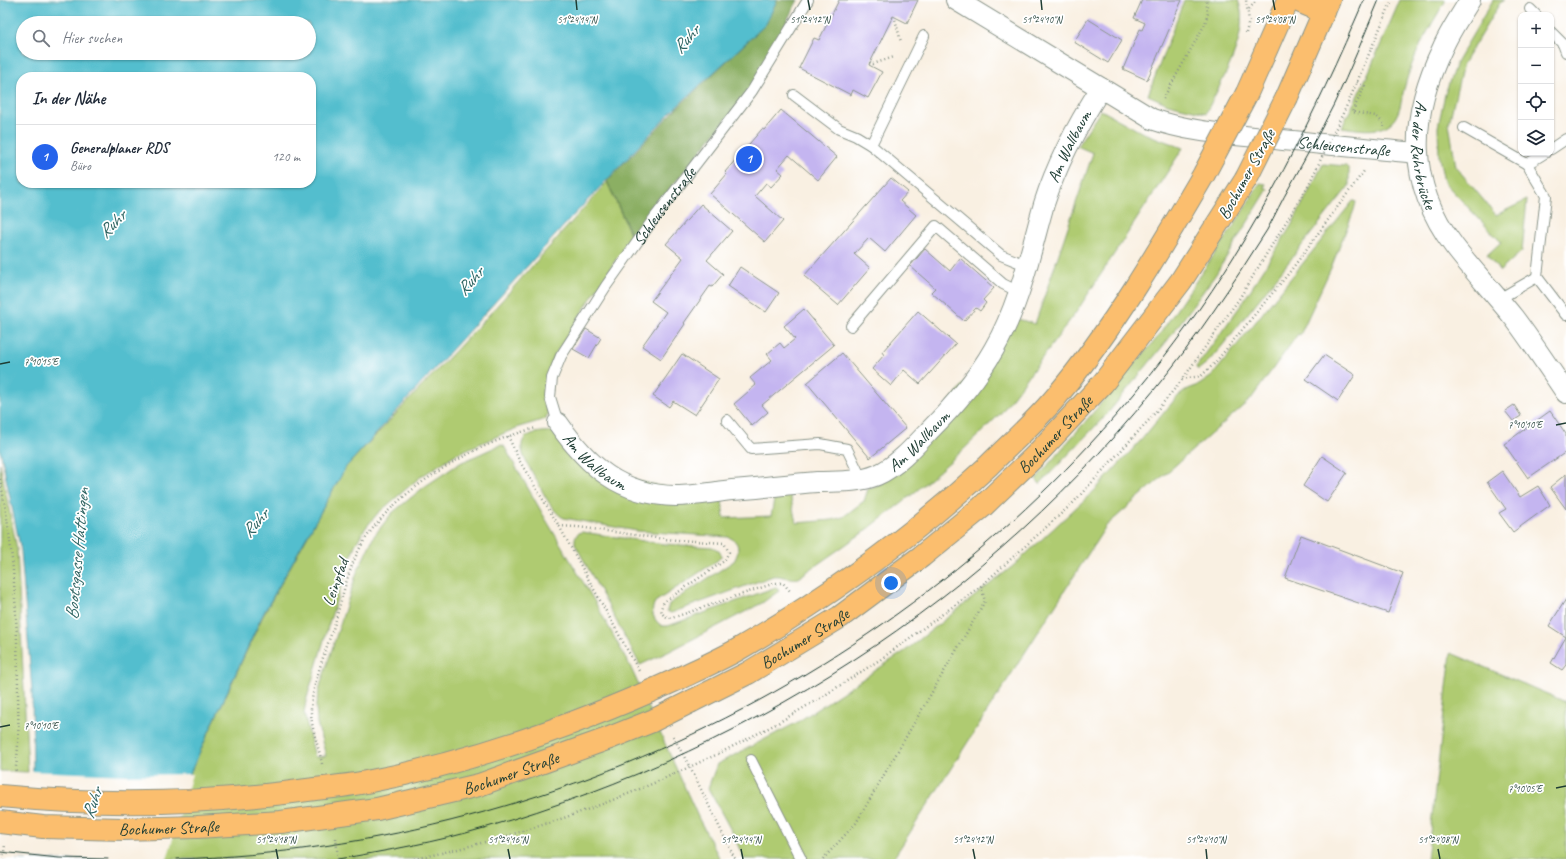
<!DOCTYPE html>
<html lang="de">
<meta charset="utf-8">
<style>
:root{--surface:#fff;--page:#f2f2f3;--text:#1f2937;--muted:#747a83;--line:#e0e1e3;--accent:#2563eb}
body{margin:0;font-family:Caveat,sans-serif;background:var(--page);color:var(--text)}
.controls{position:absolute;right:12px;top:12px;display:grid;overflow:hidden;border-radius:8px;box-shadow:0 1px 3px #0004}
.controls button{width:36px;height:36px;display:grid;place-items:center;padding:0;border:0;border-bottom:1px solid var(--line);background:var(--surface);color:var(--text);font:20px sans-serif}
.you{position:absolute;left:891px;top:583px;width:14px;height:14px;margin:-10px;border:3px solid #fff;border-radius:50%;background:#1a73e8;box-shadow:0 0 0 6px #1a73e833}
.badge{display:grid;place-items:center;width:26px;height:26px;border-radius:50%;background:var(--accent);color:#fff;font-size:13px;font-weight:700}
.pin{position:absolute;translate:-50% -50%;border:2px solid #fff;box-shadow:0 1px 4px #0006}
.list{margin:0;padding:0;list-style:none}
h2{display:flex;justify-content:space-between;align-items:center;height:52px;margin:0;padding:0 16px;font-size:17px}
h2 small{font-size:13px;font-weight:400;color:var(--muted)}
.list li{display:grid;grid-template-columns:26px 1fr auto;gap:12px;align-items:center;box-sizing:border-box;height:64px;padding:0 16px;border-top:1px solid var(--line)}
.list b{display:block;font-size:15px;white-space:nowrap}
.list p{margin:0;font-size:13px;white-space:nowrap;color:var(--muted)}
.list em{font-size:13px;font-style:normal;color:var(--muted)}
.icon{flex:none;width:22px;height:22px;fill:none;stroke:currentColor;stroke-width:2;stroke-linecap:round;stroke-linejoin:round}
.map{position:relative;flex:none;width:1566px;height:859px;overflow:hidden}
.search{position:absolute;background:var(--surface);box-shadow:0 1px 3px #0004;left:16px;top:16px;width:300px;height:44px;display:flex;align-items:center;gap:10px;box-sizing:border-box;padding:0 14px;border-radius:22px;color:var(--muted);font-size:15px}
.panel{position:absolute;background:var(--surface);box-shadow:0 1px 3px #0004;left:16px;top:72px;width:300px;height:116px;border-radius:16px}
.map>svg:first-child{display:block}
.green{fill:#afcb71;stroke:#678452}
.forest{fill:#8baf63;stroke:#55764c}
.water{fill:#53bece;stroke:#397e81;fill-rule:evenodd}
.pier{fill:#f9f0e2}
.building{fill:#c4b5f0}
.lines{fill:none;stroke-linecap:round;stroke-linejoin:round}
.lane-casing{stroke:#8c968b;stroke-width:12}
.street-casing{stroke:#8c968b;stroke-width:22}
.primary-casing{stroke:#8c968b;stroke-width:24}
.path{stroke:#8c968b;stroke-width:2.5;stroke-dasharray:1 3;stroke-linecap:butt}
.lane{stroke:#fff;stroke-width:10}
.street{stroke:#fff;stroke-width:20}
.primary{stroke:#fbbe6e;stroke-width:22}
.tram{stroke:#1f3d34;stroke-width:1}
.primary-bridge-casing{stroke:#8c968b;stroke-width:24;stroke-linecap:butt}
.path-bridge{stroke:#8c968b;stroke-width:2.5;stroke-dasharray:1 3;stroke-linecap:butt}
.primary-bridge{stroke:#fbbe6e;stroke-width:22}
.ticks{fill:none;stroke:#1f3d34;stroke-width:1.5}
.labels{text-anchor:middle;stroke-width:3.5;stroke-linejoin:round;paint-order:stroke}
.street-label{font-size:17px;fill:#1f3d34;stroke:#fff}
.water-label{font-size:18px;font-style:italic;fill:#2f6462;stroke:#fff}
.ticks-label{font-size:10px;text-anchor:middle;fill:#1f3d34;stroke:#fff;stroke-width:3.5;stroke-linejoin:round;paint-order:stroke}
</style>
<div class="map">
<svg width="1566" height="859" viewBox="0 0 1566 859">
<rect width="100%" height="100%" fill="#fff"/>
<filter id="ink" filterUnits="userSpaceOnUse"><feTurbulence type="fractalNoise" baseFrequency=".025" numOctaves="2"/><feDisplacementMap in="SourceGraphic" scale="8" xChannelSelector="R" yChannelSelector="G"/><feConvolveMatrix kernelMatrix="1 2 1 2 8 2 1 2 1" color-interpolation-filters="sRGB"/></filter>
<filter id="wash" filterUnits="userSpaceOnUse"><feTurbulence type="fractalNoise" baseFrequency=".012" numOctaves="4" result="noise"/><feDisplacementMap in="SourceGraphic" scale="16" xChannelSelector="R" yChannelSelector="G"/><feGaussianBlur stdDeviation="0.9" result="paint"/><feColorMatrix in="noise" values="0 0 0 0 0 0 0 0 0 0 0 0 0 0 0 0 0 1.4 0 .05"/><feComposite in="paint" operator="in"/></filter>
<g filter="url(#wash)">
<rect width="100%" height="100%" fill="#f9f0e2"/>
<g class="green">
<path d="M1184,0h54c14,34 -18,83 -32,113l-38,-9 -20,-9z"/>
<path d="M1400,0h46c-18,30 -33,54 -42,89 -3,12 -4,29 -16,36 -13,8 -32,4 -46,2l25,-51z"/>
<polygon points="1493,0 1504,0 1500,3 1463,64 1449,123 1456,167 1496,215 1527,200 1522,251 1500,271 1487,255 1501,242 1444,182 1439,157 1438,127 1445,94 1456,63"/>
<path d="M1101,110l40,22 42,16 -106,163 -76,102 -39,38 -48,42 -46,36 -70,49c-9,2 -16,-3 -25,-2l-102,37 -4,-2 2,-7 65,-43c6,-10 6,-20 -6,-24l-91,-6 -73,-13c-12,-5 -22,-28 -28,-39 -8,-14 -27,-40 -1,-46 6,-1 12,-2 18,-1l17,22 15,16 137,29 2,19 47,-2 4,-22h15l6,29 36,-3 11,-3 21,-16 4,-12 14,-6 136,-164 17,5 58,-171 -16,-7z"/>
<polygon points="1323,164 1346,166 1349,169 1349,186 1222,346 1208,362 1199,369 1197,369 1196,367 1241,305 1291,226"/>
<path d="M607,182l24,54 -77,120c-9,25 -10,33 -6,59l-2,1v3l-27,8 -63,27 -37,24 -42,36 -13,16 -9,15 -26,78 -23,78 -2,12 11,44 11,-1 -9,-33 -1,-19 5,-21 36,-111 17,-36 18,-23 32,-26 36,-24 40,-18 4,1 41,72 50,84 35,64 69,153 21,40h-555l26,-88 72,-155 83,-149 141,-150z"/>
<polygon points="1260,183 1266,184 1264,187 1268,189 1216,274 1167,341 1107,414 1040,484 1036,479 1157,338 1233,227"/>
<polygon points="1353,201 1355,201 1356,202 1354,210 1331,268 1300,335 1298,334 1251,399 1106,526 893,859 744,859 733,834 708,788 717,764 796,723 905,651 1013,566 1095,490 1142,439 1176,398 1188,389 1199,385 1212,376"/>
<polygon points="0,464 17,549 28,772 0,771"/>
<path d="M582,532l82,12 48,3c5,2 9,4 9,10l-3,3 -63,42c-5,9 -2,18 7,24h6l108,-39 3,4 -17,12 -94,49 -28,13 -65,-121v-6l3,-5z"/>
<polygon points="1451,653 1566,702 1566,859 1427,859"/>
</g>
<polygon class="forest" points="777,0 798,0 749,91 632,236 607,181 674,111 766,24"/>
<path class="water" d="M0,0h777l-11,24 -95,88 -100,106 -225,249 -84,149 -71,155 -26,88h-149l17,-91 -1,-77 -11,-140 -21,-102zM23,23h286v30h-286zM21,77h290v106h-290z"/>
<polygon class="pier" points="30,771 126,775 192,774 167,859 14,859"/>
<g id="blocks">
<g class="building">
<polygon points="839,0 918,0 907,23 893,16 869,65 882,72 868,98 853,90 851,95 799,68 814,38 819,40"/>
<polygon points="1142,0 1182,0 1147,80 1123,69 1140,29 1142,30 1145,23 1134,18"/>
<polygon points="1088,19 1122,40 1108,63 1074,42"/>
<polygon points="781,110 837,157 818,180 789,155 777,169 783,174 771,187 766,183 755,196 783,221 765,242 710,194 727,174 725,172 762,129 764,130"/>
<polygon points="891,178 908,192 900,201 916,215 885,252 869,238 854,254 870,268 838,305 804,276"/>
<polygon points="701,204 732,231 707,260 723,274 712,287 710,286 684,323 685,324 661,359 642,346 666,312 651,301 683,258 666,244"/>
<polygon points="925,249 950,271 960,258 994,288 983,300 986,303 980,311 976,308 964,321 931,292 935,288 910,266"/>
<polygon points="740,267 779,293 766,312 728,286"/>
<polygon points="804,309 834,345 762,405 768,412 752,426 734,404 756,385 750,378 772,360 767,354 780,343 784,348 795,339 784,326"/>
<polygon points="918,311 956,344 920,384 904,370 891,386 872,369 884,355 882,352"/>
<polygon points="586,329 601,338 589,358 573,349"/>
<polygon points="842,353 906,428 870,458 807,383"/>
<polygon points="682,354 719,379 695,415 673,401 669,407 653,396"/>
<polygon points="1324,355 1355,375 1338,401 1306,379"/>
<polygon points="1514,405 1521,416 1513,421 1505,411"/>
<polygon points="1550,411 1566,434 1566,452 1528,478 1504,444"/>
<polygon points="1322,456 1347,473 1327,502 1303,486"/>
<polygon points="1502,471 1520,497 1538,486 1550,505 1513,532 1499,513 1506,509 1487,482"/>
<polygon points="1566,474 1566,509 1550,487"/>
<polygon points="1301,535 1403,573 1388,613 1285,578"/>
<polygon points="1566,599 1566,637 1549,626"/>
<polygon points="1566,637 1566,665 1562,670 1551,663"/>
</g>
</g>
</g>
<g filter="url(#ink)">
<use href="#blocks" fill-opacity="0" stroke="#8c968b" stroke-width="1"/>
<g class="lines">
<g class="lane-casing">
<g id="lane">
<polyline points="1530,9 1536,15"/>
<polyline points="1551,32 1563,44 1566,52"/>
<polyline points="924,36 871,145 1001,255 1028,266"/>
<polyline points="794,95 839,129 856,136 871,145"/>
<polyline points="1464,128 1527,164"/>
<polyline points="1551,149 1566,139"/>
<polyline points="1537,277 1546,196 1527,164 1545,153"/>
<polyline points="1537,277 1566,315"/>
<polyline points="1499,299 1537,277"/>
<polyline points="851,326 936,226 1003,284 1019,292"/>
<polyline points="727,420 751,449 820,444 847,449 862,480"/>
<path id="s1" d="M558,423l-8,-26 2,-19 9,-22 45,-70 49,-69 97,-126 56,-91"/>
<polyline points="751,760 801,859"/>
</g>
</g>
<g class="street-casing">
<g id="street">
<path id="s2" d="M956,0l196,119c37,13 74,15 113,19 51,6 101,10 152,15"/>
<path id="s3" d="M1470,0c-9,15 -20,31 -27,47 -34,70 -37,135 11,199 19,25 41,48 60,72 18,24 35,50 52,75"/>
<path id="s4" d="M558,423c30,43 62,72 118,73 18,0 38,-4 56,-6 28,-2 57,-6 85,-8 20,-1 41,1 60,-7 19,-8 38,-29 52,-44 25,-25 48,-52 65,-82 26,-45 36,-96 50,-145 13,-41 34,-80 57,-116"/>
</g>
</g>
<g class="primary-casing">
<g id="primary">
<polyline points="1296,0 1324,12"/>
<polyline points="1247,93 1288,0"/>
<polyline points="1287,97 1329,0"/>
<path d="M680,678c19,-9 39,-18 57,-28 90,-52 175,-113 251,-184 23,-23 47,-44 68,-69 57,-68 103,-146 148,-223"/>
<path id="s5" d="M692,701l56,-28 92,-56 82,-61 60,-49 53,-51 68,-73 78,-102 65,-102"/>
</g>
</g>
<g class="path">
<polyline points="1249,9 1257,0"/>
<polyline points="892,18 895,19 901,42"/>
<polyline points="1246,33 1249,21 1246,0"/>
<polyline points="869,63 873,64 894,57"/>
<polyline points="1357,82 1365,86 1352,112 1376,116 1384,124 1384,127"/>
<polyline points="1163,99 1205,24 1208,13 1206,0"/>
<polyline points="1348,103 1392,0"/>
<polyline points="1182,379 1201,376 1214,364 1289,273 1364,171"/>
<polyline points="508,436 519,460 559,526 639,671"/>
<path d="M0,479c14,67 17,137 18,206 0,30 2,59 -3,88"/>
<path d="M559,526l19,1 86,12 60,4 5,9 -5,9 -60,41c-5,8 -3,15 8,16l103,-35h8l7,8"/>
<polyline points="673,736 695,777 735,859"/>
<polyline points="718,754 776,724 822,697 881,659 981,586 1073,503 1149,420 1182,380 1239,299 1308,186"/>
<path d="M322,764c-3,-17 -11,-35 -11,-53 0,-24 16,-64 24,-88 7,-25 13,-54 26,-77 32,-56 114,-103 175,-118"/>
<polyline points="336,838 338,859"/>
<polyline points="3,859 5,845"/>
<path d="M414,859c90,-19 177,-47 260,-85"/>
<polyline points="823,859 856,823 985,601 981,586"/>
</g>
<use href="#lane" class="lane"/>
<use href="#street" class="street"/>
<use href="#primary" class="primary"/>
<g class="tram">
<polyline points="0,852 59,858 108,859"/>
<path d="M177,859c397,-12 774,-210 1008,-530 74,-101 130,-215 179,-329"/>
<path d="M338,859c48,-8 98,-17 146,-31 284,-83 524,-243 703,-480 19,-25 36,-51 53,-76 9,-14 18,-28 27,-42 8,-15 15,-30 23,-44 15,-27 30,-54 44,-82 16,-33 30,-69 45,-104"/>
</g>
<g class="primary-bridge-casing">
<g id="primary-bridge">
<polyline points="1204,174 1247,93"/>
<polyline points="1246,179 1287,97"/>
<path d="M0,796c105,10 210,8 315,-7 19,-2 38,-4 56,-8 106,-20 210,-58 309,-103"/>
<path id="s6" d="M0,822l43,5 80,2 74,-2 84,-5 96,-13 102,-24 128,-46 45,-18 40,-20"/>
</g>
</g>
<g class="path-bridge">
<polyline points="1308,186 1348,103"/>
<polyline points="674,774 718,754"/>
</g>
<use href="#primary-bridge" class="primary-bridge"/>
</g>
</g>
<path class="ticks" d="M576,0l1,10M808,0l2,10M1041,0l1,10M1273,0l2,10M0,364l10,-2M1556,425l10,-2M0,727l10,-2M1556,788l10,-2M276,849l2,10M508,849l2,10M741,849l2,10M973,849l2,10M1206,849l1,10M1438,849l2,10"/>
<g class="labels">
<g class="street-label">
<text dy="6" stroke="none"><textPath href="#s2" startOffset="423">Schleusenstraße</textPath></text>
<text dy="6" stroke="none"><textPath href="#s4" startOffset="738">Am Wallbaum</textPath></text>
<text dy="6" stroke="none"><textPath href="#s3" startOffset="167">An der Ruhrbrücke</textPath></text>
<text transform="translate(1246 174) rotate(-61)" y="6">Bochumer Straße</text>
<text dy="6" stroke="none"><textPath href="#s1" startOffset="252">Schleusenstraße</textPath></text>
<text dy="6" stroke="none"><textPath href="#s5" startOffset="453">Bochumer Straße</textPath></text>
<text dy="6" stroke="none"><textPath href="#s4" startOffset="402">Am Wallbaum</textPath></text>
<text dy="6" stroke="none"><textPath href="#s4" startOffset="54">Am Wallbaum</textPath></text>
<text transform="translate(335 582) rotate(-71)" y="6">Leinpfad</text>
<text dy="6" stroke="none"><textPath href="#s5" startOffset="129">Bochumer Straße</textPath></text>
<text dy="6" stroke="none"><textPath href="#s6" startOffset="517">Bochumer Straße</textPath></text>
<text dy="6" stroke="none"><textPath href="#s6" startOffset="169">Bochumer Straße</textPath></text>
</g>
<g class="water-label">
<text transform="translate(686 39) rotate(-48)" y="6">Ruhr</text>
<text transform="translate(112 224) rotate(-45)" y="6">Ruhr</text>
<text transform="translate(470 281) rotate(-48)" y="6">Ruhr</text>
<text transform="translate(255 523) rotate(-48)" y="6">Ruhr</text>
<text transform="translate(77 554) rotate(-85)" y="6">Bootsgasse Hattingen</text>
<text transform="translate(92 803) rotate(-70)" y="6">Ruhr</text>
</g>
</g>
<g class="ticks-label">
<text x="577" y="23">51°24'14"N</text>
<text x="810" y="23">51°24'12"N</text>
<text x="1042" y="23">51°24'10"N</text>
<text x="1275" y="23">51°24'08"N</text>
<text x="41" y="365">7°10'15"E</text>
<text x="1525" y="428">7°10'10"E</text>
<text x="41" y="729">7°10'10"E</text>
<text x="1525" y="792">7°10'05"E</text>
<text x="276" y="843">51°24'18"N</text>
<text x="508" y="843">51°24'16"N</text>
<text x="741" y="843">51°24'14"N</text>
<text x="973" y="843">51°24'12"N</text>
<text x="1206" y="843">51°24'10"N</text>
<text x="1438" y="843">51°24'08"N</text>
</g>
</svg>
<div class="controls">
<button>+</button>
<button>−</button>
<button><svg class="icon" aria-label="locate" viewBox="0 0 24 24"><circle cx="12" cy="12" r="6"/><path d="M12 2v4M12 18v4M2 12h4M18 12h4"/></svg></button>
<button><svg class="icon" aria-label="layers" viewBox="0 0 24 24"><path d="M12 4l9 5-9 5-9-5zM3 14l9 5 9-5"/></svg></button>
</div>
<div class="you"></div>
<div class="pin badge" style="left:749px;top:159px">1</div>
<div class="search"><svg class="icon" aria-label="search" viewBox="0 0 24 24"><circle cx="10" cy="10" r="6"/><path d="M15 15l6 6"/></svg>Hier suchen</div>
<section class="panel">
<h2>In der Nähe<small></small></h2>
<ul class="list">
<li><span class="badge">1</span><div><b>Generalplaner RDS</b><p>Büro</p></div><em>120 m</em></li>
</ul>
</section>
</div>
